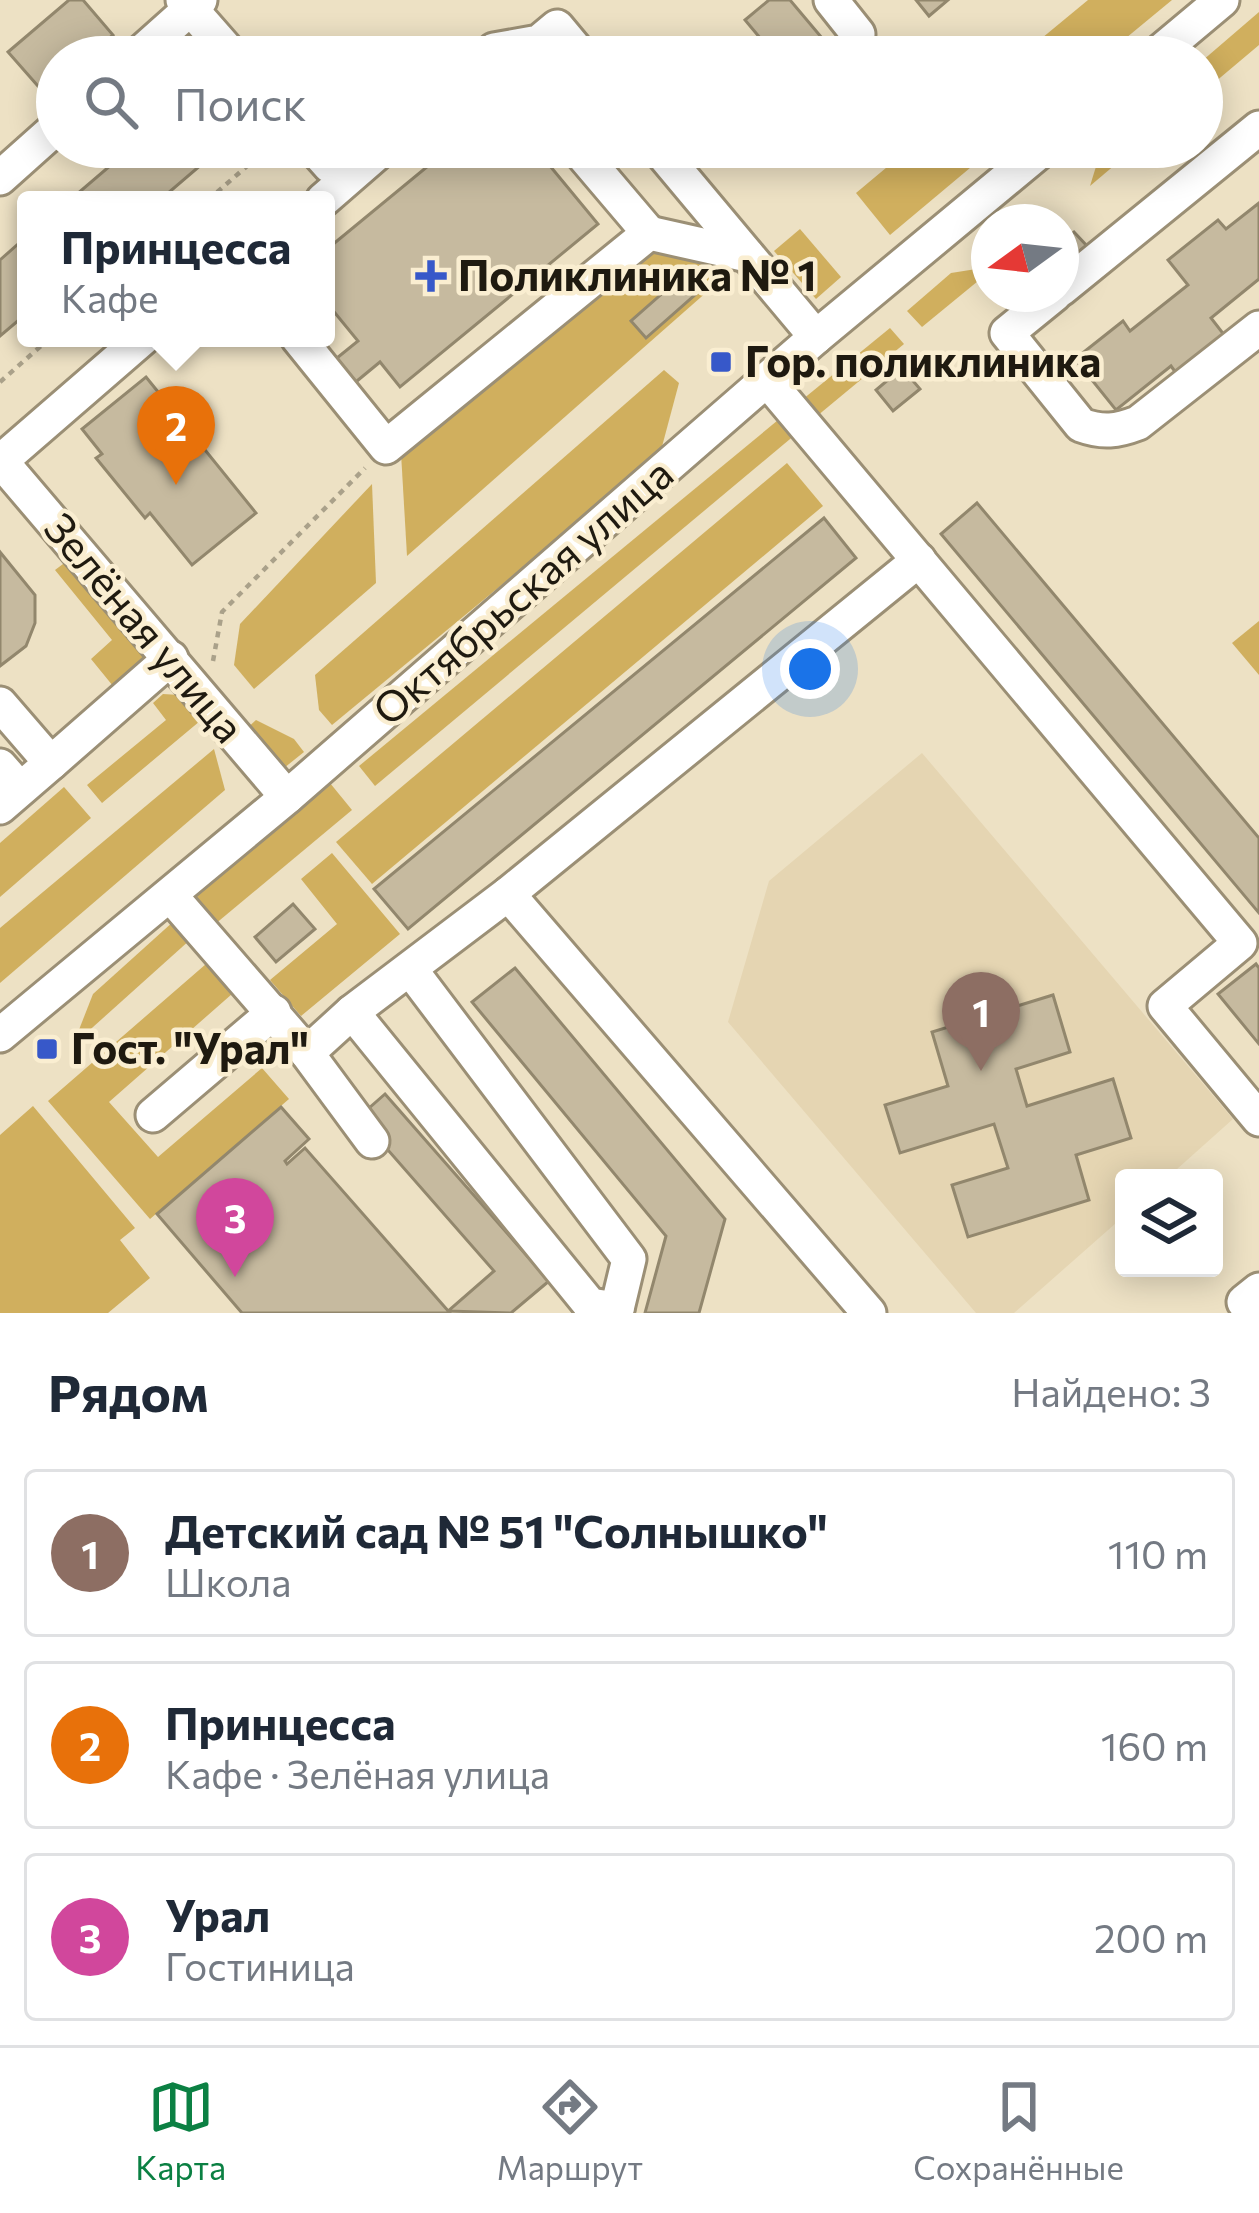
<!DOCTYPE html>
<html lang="ru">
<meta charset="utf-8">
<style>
:root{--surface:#fff;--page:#f2f2f3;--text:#1f2937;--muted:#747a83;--line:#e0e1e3;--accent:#0b8043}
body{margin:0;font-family:Commissioner,sans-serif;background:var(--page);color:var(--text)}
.controls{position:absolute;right:36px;bottom:36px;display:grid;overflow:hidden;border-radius:12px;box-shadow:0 6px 30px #0003}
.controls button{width:108px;height:108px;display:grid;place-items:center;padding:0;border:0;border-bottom:3px solid var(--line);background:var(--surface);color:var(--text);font:60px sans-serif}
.compass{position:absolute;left:971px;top:204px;width:108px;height:108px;border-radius:50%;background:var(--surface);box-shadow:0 6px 30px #0003;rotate:255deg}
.you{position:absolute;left:810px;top:669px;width:42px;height:42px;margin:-30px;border:9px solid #fff;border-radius:50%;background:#1a73e8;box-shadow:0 0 0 18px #1a73e833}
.badge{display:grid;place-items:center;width:78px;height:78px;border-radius:50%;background:var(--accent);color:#fff;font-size:39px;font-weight:700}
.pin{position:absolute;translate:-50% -99px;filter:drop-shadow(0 3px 6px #0008)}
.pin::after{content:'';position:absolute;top:63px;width:42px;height:36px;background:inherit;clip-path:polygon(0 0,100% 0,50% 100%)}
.popup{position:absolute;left:17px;top:191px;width:318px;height:156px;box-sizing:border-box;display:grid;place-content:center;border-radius:12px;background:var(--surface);filter:drop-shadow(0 3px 9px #0005);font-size:39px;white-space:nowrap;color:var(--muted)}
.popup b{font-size:45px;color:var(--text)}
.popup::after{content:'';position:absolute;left:50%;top:100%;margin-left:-24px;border:24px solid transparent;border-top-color:var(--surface)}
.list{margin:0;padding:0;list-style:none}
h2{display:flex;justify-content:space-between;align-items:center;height:156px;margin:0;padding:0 48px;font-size:51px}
h2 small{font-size:39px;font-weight:400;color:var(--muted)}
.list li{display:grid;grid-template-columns:78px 1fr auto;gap:36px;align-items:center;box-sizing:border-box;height:168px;margin:0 24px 24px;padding:0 24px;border:3px solid var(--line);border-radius:12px}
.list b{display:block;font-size:45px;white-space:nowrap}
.list p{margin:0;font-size:39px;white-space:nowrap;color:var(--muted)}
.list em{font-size:39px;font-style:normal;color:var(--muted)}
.icon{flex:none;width:66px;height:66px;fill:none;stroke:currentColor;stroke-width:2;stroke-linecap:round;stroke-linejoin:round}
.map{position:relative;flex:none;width:1259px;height:1313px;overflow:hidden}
.search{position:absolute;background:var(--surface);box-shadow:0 6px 30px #0003;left:36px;right:36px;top:36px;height:132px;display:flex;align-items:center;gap:30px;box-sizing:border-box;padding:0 42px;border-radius:66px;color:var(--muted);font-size:45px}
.sheet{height:732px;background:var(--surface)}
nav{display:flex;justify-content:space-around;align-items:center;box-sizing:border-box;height:168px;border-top:3px solid var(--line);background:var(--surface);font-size:33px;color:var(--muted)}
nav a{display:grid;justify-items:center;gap:6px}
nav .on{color:var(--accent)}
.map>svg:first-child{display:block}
.built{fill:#e5d5b2}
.green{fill:#d0af5e}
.building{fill:#c6ba9f;stroke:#92876d;stroke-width:3}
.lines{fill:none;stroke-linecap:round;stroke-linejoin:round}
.minor-casing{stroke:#9b8f75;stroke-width:39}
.path{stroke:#aaa18a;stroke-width:4.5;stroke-dasharray:6 6;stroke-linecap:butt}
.minor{stroke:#fff;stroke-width:33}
.poi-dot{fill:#3758c9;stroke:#faeed1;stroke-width:4.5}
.labels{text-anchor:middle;stroke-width:9;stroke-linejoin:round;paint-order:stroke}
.poi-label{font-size:42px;font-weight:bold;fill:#1f1a10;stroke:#faeed1;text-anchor:start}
.street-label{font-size:42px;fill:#1f1a10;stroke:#faeed1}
</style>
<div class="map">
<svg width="1259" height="1313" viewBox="0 0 1259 1313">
<rect width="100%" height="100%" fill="#ede1c4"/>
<polygon class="built" points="922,753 1233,1119 1167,1178 1124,1178 1124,1216 1014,1313 976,1313 728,1022 769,881"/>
<g class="green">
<polygon points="1088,0 1172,0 1103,57 1019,57"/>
<polygon points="1259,12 1259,45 1202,93 1202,61"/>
<polygon points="911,147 995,147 890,235 856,193"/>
<polygon points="1102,147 1136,147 1090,186"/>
<polygon points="800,229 841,277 816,299 774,251"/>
<polygon points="658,249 734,268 407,556 401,453"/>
<polygon points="989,267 989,272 922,327 907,311 951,273"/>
<polygon points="890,328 904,344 811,421 797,404"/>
<polygon points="664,370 679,383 660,454 332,725 319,710 315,675"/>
<polygon points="789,411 802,429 375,786 359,766"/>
<polygon points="787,463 823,506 372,884 336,842"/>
<polygon points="372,484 376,583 254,689 234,665 240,624"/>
<polygon points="71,558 147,651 143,662 113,686 91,659 112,640 55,570"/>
<polygon points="1259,621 1259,675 1232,643"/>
<polygon points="163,694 179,695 200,721 102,803 87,785 166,720 153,703"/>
<polygon points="256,720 294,739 304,752 279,772 245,730"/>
<polygon points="214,749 225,790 0,983 0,928"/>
<polygon points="330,783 352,810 214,925 191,898"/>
<polygon points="64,787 91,818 0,897 0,843"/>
<polygon points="332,853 400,934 301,1016 270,980 337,924 301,879"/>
<polygon points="174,921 191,939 73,1045 93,994"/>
<polygon points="206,964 232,994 109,1102 158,1157 262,1068 289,1099 150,1219 48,1101"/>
<polygon points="33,1106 135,1228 120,1240 150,1278 108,1313 0,1313 0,1135"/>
</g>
<g class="building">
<polygon points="69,0 83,0 113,35 87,57 57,57 57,83 45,94 8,52"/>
<polygon points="769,0 790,0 838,57 776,57 745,20"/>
<polygon points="916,0 948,0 929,16"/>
<polygon points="132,147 222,147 160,200 70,200"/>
<polygon points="451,147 538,147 536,149 598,224 400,387 380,362 346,390 327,366 358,341 326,302 326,250"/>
<polygon points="1259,203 1259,279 1211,318 1232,345 1184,384 1171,366 1116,410 1075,359 1123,321 1130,331 1188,285 1168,260 1218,220 1226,229"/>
<polygon points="1074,232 1088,247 1061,272 1061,243"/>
<polygon points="26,237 26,314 0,336 0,260"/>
<polygon points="682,276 697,293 646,338 631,321"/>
<polygon points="902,368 920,389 893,411 876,390"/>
<polygon points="146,377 256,513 192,565 150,513 145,518 96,458 102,454 82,429"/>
<polygon points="977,503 1259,838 1259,913 941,534"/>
<polygon points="824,518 856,558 408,929 374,889"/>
<polygon points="0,552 35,595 35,623 26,646 0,666"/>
<polygon points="293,904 315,929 276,962 255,937"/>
<polygon points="1256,964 1259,968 1259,1044 1218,994"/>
<polygon points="515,968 725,1219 699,1313 645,1313 666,1236 472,1002"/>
<polygon points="1053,995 1070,1052 1016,1069 1027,1106 1113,1079 1131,1138 1076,1155 1089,1200 968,1237 952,1185 1008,1168 994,1124 900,1153 885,1105 948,1086 932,1032"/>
<polygon points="385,1094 549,1281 511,1313 448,1311 494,1271 359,1117"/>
<polygon points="281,1107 309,1139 285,1161 287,1164 305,1148 450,1313 242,1313 157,1214"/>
</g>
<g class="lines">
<g class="minor-casing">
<g id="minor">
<polyline points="183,0 233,57"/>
<polyline points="831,0 858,34"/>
<polyline points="136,57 200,0"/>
<polyline points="487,57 494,50 539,42 557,27 582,57"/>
<polyline points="1154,57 1222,0"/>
<polyline points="313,147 330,166"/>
<polyline points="657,147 816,337"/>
<polyline points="0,178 57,127"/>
<polyline points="323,200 384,147"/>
<polyline points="649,233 747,255"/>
<polyline points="1061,289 1259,128"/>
<path d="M1055,294l-48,39 74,92c22,8 36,6 57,-2l121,-95"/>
<polyline points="298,338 386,447 649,233 576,147"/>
<polyline points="767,380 1240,943 1165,1006 1259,1119"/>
<polyline points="0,460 287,797"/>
<polyline points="1,461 143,338"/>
<polyline points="0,704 51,763 171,658"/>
<polyline points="0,766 20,789"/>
<polyline points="0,807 51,763"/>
<polyline points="508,894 869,1313"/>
<polyline points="170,895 307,1053 352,1012 508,894 919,560"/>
<polyline points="410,969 629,1259 616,1313"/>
<polyline points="352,1012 590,1305 617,1309"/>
<polyline points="0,1035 287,797 816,337 1045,147"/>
<polyline points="307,1053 372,1141"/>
<polyline points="153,1115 274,1012"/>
<polyline points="1253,1313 1244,1302 1259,1290"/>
</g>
</g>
<g class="path">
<polyline points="208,200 269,147"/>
<polyline points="0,382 50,338"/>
<polyline points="213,661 222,612 365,468"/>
</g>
<use href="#minor" class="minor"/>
</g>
<g class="poi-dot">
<path d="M425 258h12v12h12v12h-12v12h-12v-12h-12v-12h12z"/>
<rect x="709" y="350" width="24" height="24" rx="6"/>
<rect x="35" y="1037" width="24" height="24" rx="6"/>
</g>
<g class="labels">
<g class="poi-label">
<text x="458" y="291">Поликлиника № 1</text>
<text x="745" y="377">Гор. поликлиника</text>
<text x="71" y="1064">Гост. "Урал"</text>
</g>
<g class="street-label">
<text transform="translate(523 592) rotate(-41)" y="15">Октябрьская улица</text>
<text transform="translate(144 628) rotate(50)" y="15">Зелёная улица</text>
</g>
</g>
</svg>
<div class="controls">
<button><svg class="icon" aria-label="layers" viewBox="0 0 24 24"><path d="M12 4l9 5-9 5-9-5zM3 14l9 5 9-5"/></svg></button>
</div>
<svg class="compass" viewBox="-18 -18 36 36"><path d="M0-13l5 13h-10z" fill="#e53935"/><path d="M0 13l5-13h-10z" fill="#747a83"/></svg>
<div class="you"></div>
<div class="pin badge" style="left:981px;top:1071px;background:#8d6e63">1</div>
<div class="pin badge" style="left:176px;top:485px;background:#e8710a">2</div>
<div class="popup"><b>Принцесса</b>Кафе</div>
<div class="pin badge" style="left:235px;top:1277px;background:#d1479c">3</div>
<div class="search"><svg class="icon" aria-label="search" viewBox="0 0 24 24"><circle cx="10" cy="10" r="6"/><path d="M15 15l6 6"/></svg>Поиск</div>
</div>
<section class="sheet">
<h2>Рядом<small>Найдено: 3</small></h2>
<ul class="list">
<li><span class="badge" style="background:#8d6e63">1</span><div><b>Детский сад № 51 &quot;Солнышко&quot;</b><p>Школа</p></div><em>110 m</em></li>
<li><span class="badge" style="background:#e8710a">2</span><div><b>Принцесса</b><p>Кафе · Зелёная улица</p></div><em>160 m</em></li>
<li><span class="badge" style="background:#d1479c">3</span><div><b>Урал</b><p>Гостиница</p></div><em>200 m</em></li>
</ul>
</section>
<nav>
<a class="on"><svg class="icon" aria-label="map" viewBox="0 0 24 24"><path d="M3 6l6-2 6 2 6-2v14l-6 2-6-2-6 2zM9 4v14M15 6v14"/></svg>Карта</a>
<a><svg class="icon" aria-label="directions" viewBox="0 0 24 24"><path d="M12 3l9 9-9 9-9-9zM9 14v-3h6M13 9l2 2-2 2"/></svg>Маршрут</a>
<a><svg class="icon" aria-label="saved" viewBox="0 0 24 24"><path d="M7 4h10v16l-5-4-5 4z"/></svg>Сохранённые</a>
</nav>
